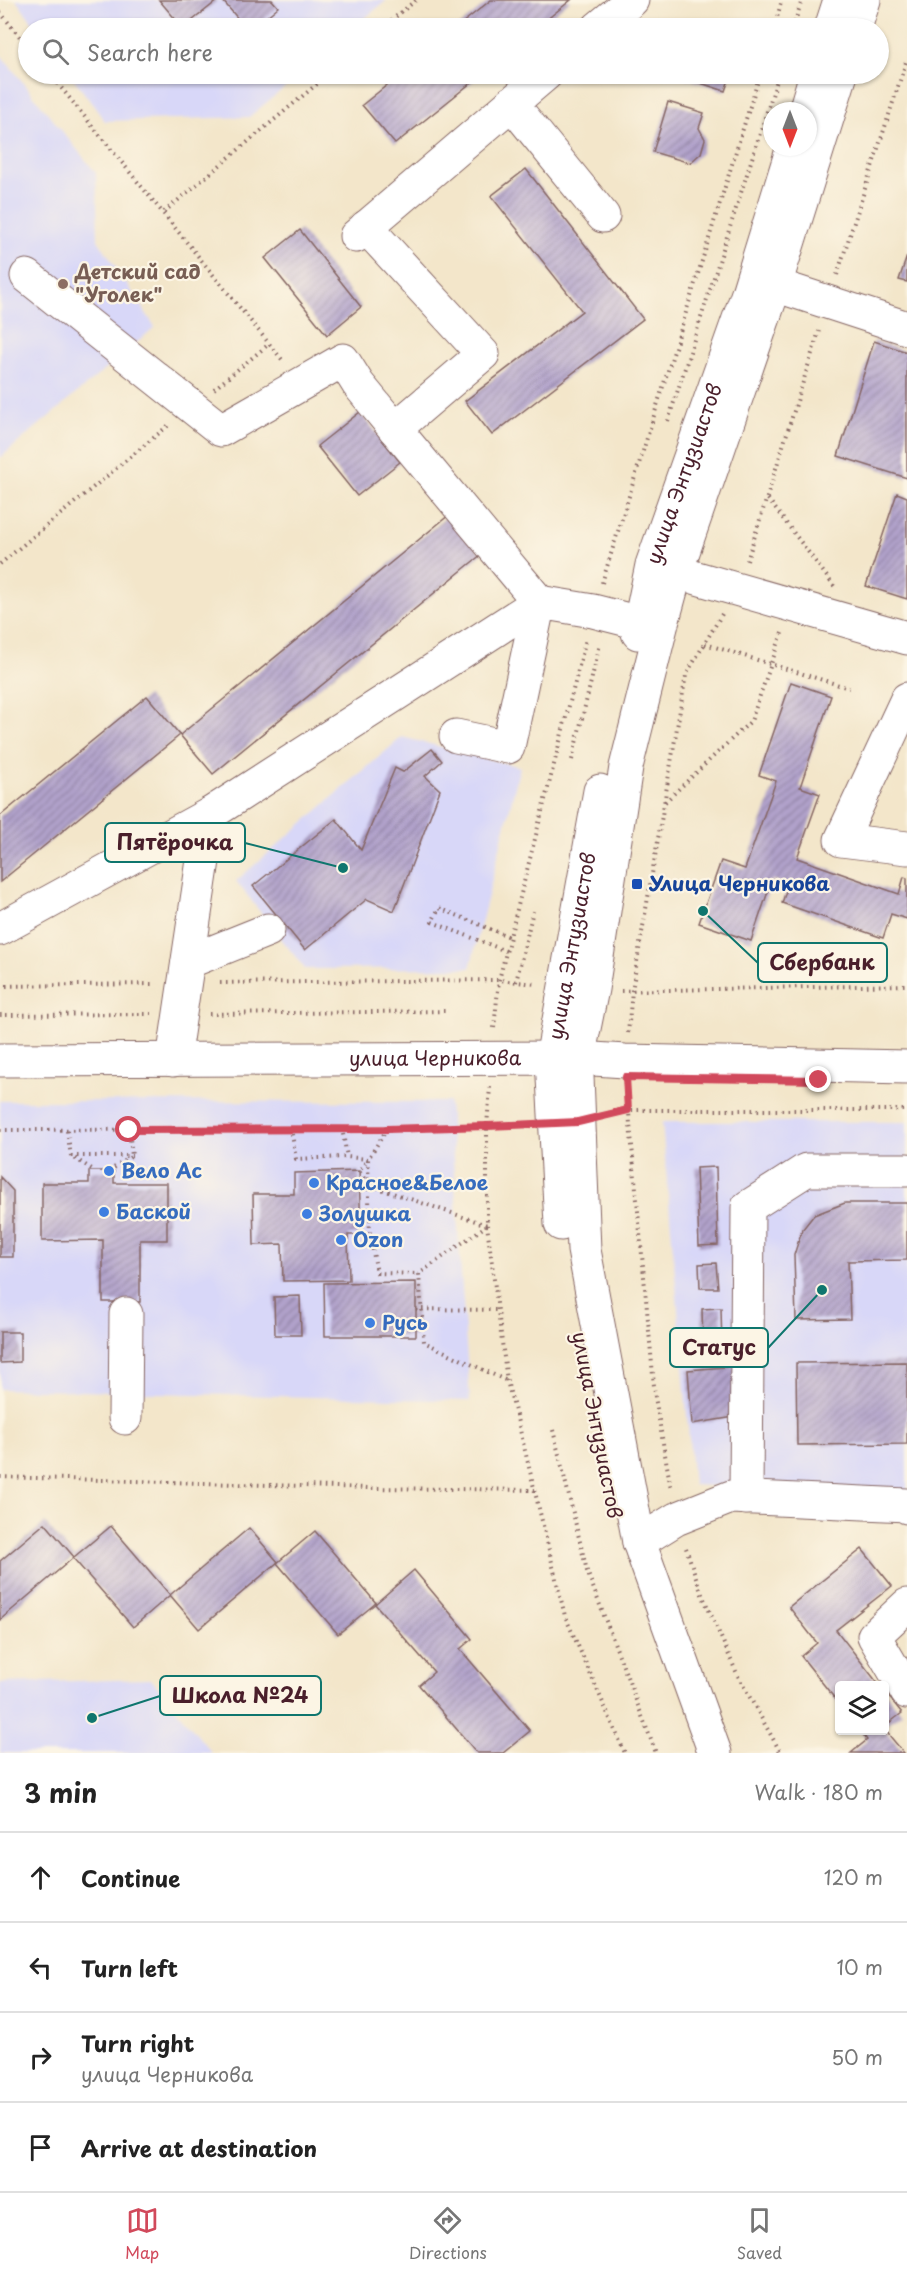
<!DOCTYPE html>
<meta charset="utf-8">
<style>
:root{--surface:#fff;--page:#f6f6f6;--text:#222;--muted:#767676;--line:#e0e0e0;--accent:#d1495b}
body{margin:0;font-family:"Playpen Sans",sans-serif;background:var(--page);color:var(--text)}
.controls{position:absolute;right:18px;bottom:18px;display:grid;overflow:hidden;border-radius:6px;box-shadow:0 2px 4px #0004}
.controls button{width:54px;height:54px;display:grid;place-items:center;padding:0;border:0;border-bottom:2px solid var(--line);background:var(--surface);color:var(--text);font:30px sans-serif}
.compass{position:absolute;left:763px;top:102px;width:54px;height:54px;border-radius:50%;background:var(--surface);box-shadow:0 2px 4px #0004;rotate:180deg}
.stop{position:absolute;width:18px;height:18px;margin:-14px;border:4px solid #d1495b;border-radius:50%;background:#fff}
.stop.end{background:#d1495b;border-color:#fff;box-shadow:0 2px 6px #0008}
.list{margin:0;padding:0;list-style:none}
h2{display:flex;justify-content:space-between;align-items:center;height:78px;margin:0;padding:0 24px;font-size:26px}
h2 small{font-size:20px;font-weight:400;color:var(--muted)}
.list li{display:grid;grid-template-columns:39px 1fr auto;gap:18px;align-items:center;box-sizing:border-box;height:90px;padding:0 24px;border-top:2px solid var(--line)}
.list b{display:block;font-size:22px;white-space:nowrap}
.list p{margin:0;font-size:20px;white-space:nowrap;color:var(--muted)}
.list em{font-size:20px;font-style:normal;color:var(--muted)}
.icon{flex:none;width:33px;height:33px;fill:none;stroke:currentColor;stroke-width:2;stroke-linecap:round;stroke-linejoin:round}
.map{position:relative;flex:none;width:907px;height:1753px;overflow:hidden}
.search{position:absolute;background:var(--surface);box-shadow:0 2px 4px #0004;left:18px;right:18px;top:18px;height:66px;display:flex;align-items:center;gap:15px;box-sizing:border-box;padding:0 21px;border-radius:33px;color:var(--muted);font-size:22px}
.sheet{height:438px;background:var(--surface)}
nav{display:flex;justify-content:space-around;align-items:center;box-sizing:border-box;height:84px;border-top:2px solid var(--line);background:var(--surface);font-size:16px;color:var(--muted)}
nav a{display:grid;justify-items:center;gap:3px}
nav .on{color:var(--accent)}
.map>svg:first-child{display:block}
.built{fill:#d8d7f8}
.building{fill:url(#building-hatch)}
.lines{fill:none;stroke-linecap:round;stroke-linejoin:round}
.minor-casing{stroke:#856563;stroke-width:35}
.path{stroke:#856563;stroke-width:4;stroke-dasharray:1.5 4.5;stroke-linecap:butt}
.minor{stroke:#fff;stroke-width:33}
.route{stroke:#d1495b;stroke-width:8}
.education-dot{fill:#8d6e63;stroke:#fcf5e5;stroke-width:2}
.transit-dot{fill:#1a4fb4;stroke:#fcf5e5;stroke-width:2}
.shop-dot{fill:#3f7fe0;stroke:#fcf5e5;stroke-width:2}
.labels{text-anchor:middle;stroke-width:4.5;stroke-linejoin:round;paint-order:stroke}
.education-label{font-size:20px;font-weight:bold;fill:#785e54;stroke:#fcf5e5;text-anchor:start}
.street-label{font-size:20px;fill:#4a1f2b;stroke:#fcf5e5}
.transit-label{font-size:20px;font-weight:bold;fill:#164399;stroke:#fcf5e5;text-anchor:start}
.shop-label{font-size:20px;font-weight:bold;fill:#366cbe;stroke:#fcf5e5;text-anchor:start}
.leader{fill:none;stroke:#0f766e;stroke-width:2}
.callout-dot{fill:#0f766e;stroke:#fcf5e5;stroke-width:2}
.callout{fill:#fcf5e5;stroke:#0f766e;stroke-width:2}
.callout-label{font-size:21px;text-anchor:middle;font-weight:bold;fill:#4a1f2b}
</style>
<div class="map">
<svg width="907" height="1753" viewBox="0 0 907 1753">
<defs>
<pattern id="building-hatch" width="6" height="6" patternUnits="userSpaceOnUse" patternTransform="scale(1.5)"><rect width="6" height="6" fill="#b1a2cb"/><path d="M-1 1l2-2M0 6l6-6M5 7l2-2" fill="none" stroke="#9283a5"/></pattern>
</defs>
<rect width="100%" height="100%" fill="#fcf5e5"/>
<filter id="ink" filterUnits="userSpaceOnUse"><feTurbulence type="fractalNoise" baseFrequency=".0167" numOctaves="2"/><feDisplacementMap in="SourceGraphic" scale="12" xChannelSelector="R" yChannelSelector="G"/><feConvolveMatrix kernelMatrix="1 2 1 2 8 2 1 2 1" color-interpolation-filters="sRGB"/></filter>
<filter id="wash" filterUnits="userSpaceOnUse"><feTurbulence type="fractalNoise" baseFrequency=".008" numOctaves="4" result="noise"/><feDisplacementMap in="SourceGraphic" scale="24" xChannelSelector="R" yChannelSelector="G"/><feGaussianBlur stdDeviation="1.35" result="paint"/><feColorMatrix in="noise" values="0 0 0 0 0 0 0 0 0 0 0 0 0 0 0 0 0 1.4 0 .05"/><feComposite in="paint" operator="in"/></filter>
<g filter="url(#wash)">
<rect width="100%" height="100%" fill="#f3e6ca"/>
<g class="built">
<polygon points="16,0 387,0 353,28 37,28"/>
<polygon points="0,54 96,173 98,240 155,327 0,458"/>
<polygon points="70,74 301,74 249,117 105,121"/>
<polygon points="402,737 520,767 470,968 305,969 236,881"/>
<polygon points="0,1101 449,1102 470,1401 0,1389"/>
<polygon points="662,1122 907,1122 907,1494 693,1485"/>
<polygon points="151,1679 212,1753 0,1753 0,1683"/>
</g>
<g id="blocks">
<g class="building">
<polygon points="159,0 218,0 183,28"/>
<polygon points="222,0 272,0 278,7 253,28 246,28"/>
<polygon points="491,0 571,0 536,28 456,28"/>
<polygon points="401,74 482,74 395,144 362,105"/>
<polygon points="679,74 731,74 725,91 679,76"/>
<polygon points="668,102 704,113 699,128 705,139 701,153 690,163 653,152"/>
<polygon points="526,169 643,319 492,435 465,401 582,311 491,196"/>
<polygon points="300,230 361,307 327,335 265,258"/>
<polygon points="907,256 907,282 899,280"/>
<polygon points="874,341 907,352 907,478 838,456"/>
<polygon points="360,412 400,462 357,496 317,446"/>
<polygon points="897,493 907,497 907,599 866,586"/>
<polygon points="449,515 482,554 213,774 180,735"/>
<polygon points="791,682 831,696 800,787 820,794 797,858 899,894 904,877 907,878 907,919 891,914 883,938 782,903 788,885 772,880 751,941 699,923 721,861 745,869 776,781 759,775"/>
<polygon points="147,696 180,735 0,882 0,816"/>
<polygon points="432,749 442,761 425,776 440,790 394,911 367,899 305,950 253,886 336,819 361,850 395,768 403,772"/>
<polygon points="716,1167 718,1245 699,1246 696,1168"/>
<polygon points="89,1171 114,1171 114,1183 167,1183 167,1240 140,1240 140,1302 103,1302 103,1240 42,1241 42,1183 89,1183"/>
<polygon points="359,1171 361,1235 348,1235 349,1280 283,1281 282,1244 254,1245 253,1194 294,1194 294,1173"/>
<polygon points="0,1177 13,1191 13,1257 0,1257"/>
<polygon points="845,1203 907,1203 907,1260 848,1261 850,1319 796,1320 794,1255 802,1230 814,1215"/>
<polygon points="716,1263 718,1288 700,1288 699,1264"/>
<polygon points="416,1282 416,1336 325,1336 324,1283"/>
<polygon points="300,1296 301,1335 275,1335 274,1297"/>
<polygon points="721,1308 722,1348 703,1348 702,1309"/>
<polygon points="0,1332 20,1332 20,1362 0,1363"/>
<polygon points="907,1362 907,1444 797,1445 796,1363"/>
<polygon points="738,1366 740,1416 692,1424 688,1370"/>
<polygon points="45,1523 74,1557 111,1526 170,1595 133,1627 73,1558 0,1620 0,1561"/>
<polygon points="249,1528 278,1562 199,1629 170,1595"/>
<polygon points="315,1531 376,1603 338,1634 277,1563"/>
<polygon points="862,1549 892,1586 836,1630 880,1686 840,1686 840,1705 801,1656 817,1643 789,1607"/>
<polygon points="414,1570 472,1639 460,1649 530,1731 503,1753 477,1753 419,1685 434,1672 375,1604"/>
<polygon points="884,1691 902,1713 884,1727"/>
<polygon points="884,1729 904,1753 851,1753 867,1740 860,1730 884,1730"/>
</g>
</g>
</g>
<g filter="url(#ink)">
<use href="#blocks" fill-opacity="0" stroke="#856563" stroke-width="1.5"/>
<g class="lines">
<g class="minor-casing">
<g id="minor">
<polyline points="598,28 632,0"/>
<polyline points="831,28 840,0"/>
<polyline points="855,28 864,0"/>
<polyline points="511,103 603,216"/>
<polyline points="805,111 816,74"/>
<polyline points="356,236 546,74"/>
<polyline points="27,276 221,430 343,360 358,384 395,429"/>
<polyline points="775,285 907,328"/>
<polyline points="676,572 907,638"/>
<path id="s1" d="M638,633l14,-68 96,-272 45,-146"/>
<polyline points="907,699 841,840 907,848"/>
<polyline points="456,736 508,747 539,602 593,611 640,623"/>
<polyline points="0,929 210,814 539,602 395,429 483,354 366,227"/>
<polyline points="188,962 268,930"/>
<path id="s2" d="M0,1060l578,-2 47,3 282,6"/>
<polyline points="173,1060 210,814"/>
<path id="s3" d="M561,1224l-9,-165 48,-268"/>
<polyline points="125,1418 126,1314"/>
<polyline points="746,1498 748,1207 806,1170 907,1170"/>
<polyline points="639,1542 676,1519 731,1497 907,1505 907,1507"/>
<polyline points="907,1605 874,1636 907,1692"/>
<polyline points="715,1753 639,1542 584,1250 577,1076 578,1058 592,989 626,767 661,627 676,572 775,285 841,74"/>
</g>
</g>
<g class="path">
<polyline points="0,12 28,47"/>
<polyline points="382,28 416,0"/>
<polyline points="774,28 782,0"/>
<polyline points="793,28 802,0"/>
<polyline points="50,74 284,362"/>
<polyline points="164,212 329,74"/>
<polyline points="837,275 907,59"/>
<polyline points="214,389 269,344"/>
<polyline points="668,421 779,74"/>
<polyline points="768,499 834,586"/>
<polyline points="747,561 819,331"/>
<polyline points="0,564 169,425"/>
<polyline points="602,583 760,74"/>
<polyline points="705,644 849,688"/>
<polyline points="572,760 600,644"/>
<polyline points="665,802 751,721 782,633"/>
<polyline points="506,951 432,922 439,908 510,937"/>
<polyline points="516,982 533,911"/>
<polyline points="220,983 499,980 536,984"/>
<polyline points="0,986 155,984"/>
<polyline points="621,991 907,985"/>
<polyline points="209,1014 449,1011"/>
<polyline points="0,1015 151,1014"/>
<polyline points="494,1028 499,980 586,639"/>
<polyline points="628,1033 632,991 686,675 722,614"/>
<polyline points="490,1087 487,1126 487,1225 507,1381 520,1430 565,1616 625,1753"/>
<polyline points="627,1091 655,1397 671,1489"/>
<polyline points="608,1114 628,1110 907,1110"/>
<polyline points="291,1128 296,1159 347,1157 368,1159 359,1171 369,1185 487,1225"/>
<polyline points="342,1128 347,1157"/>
<polyline points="387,1129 368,1159 370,1236 377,1273 419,1274"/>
<polyline points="0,1130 387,1129 527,1124"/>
<polyline points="67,1131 71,1156 95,1171"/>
<polyline points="71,1156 132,1156"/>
<polyline points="109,1171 132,1156 129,1130"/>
<polyline points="487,1225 419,1274 424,1342 507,1381"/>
<polyline points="416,1309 498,1310"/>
<polyline points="553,1430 587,1571 656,1753"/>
<polyline points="0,1477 370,1488 535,1490"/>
<polyline points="686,1548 701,1592 739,1678 781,1753"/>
</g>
<use href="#minor" class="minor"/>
</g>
</g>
<g class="lines" filter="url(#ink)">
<polyline class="route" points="129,1130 387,1129 487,1126 578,1122 628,1110 626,1077 819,1080"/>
</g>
<circle class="education-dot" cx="63" cy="284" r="6"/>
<rect class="transit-dot" x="631" y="878" width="12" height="12" rx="3"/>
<g class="shop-dot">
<circle cx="109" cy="1171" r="6"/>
<circle cx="314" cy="1183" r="6"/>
<circle cx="104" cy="1212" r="6"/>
<circle cx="307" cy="1214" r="6"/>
<circle cx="341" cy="1240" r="6"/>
<circle cx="370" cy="1323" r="6"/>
</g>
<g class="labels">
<g class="education-label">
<text x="75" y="279">Детский сад<tspan x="75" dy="23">"Уголек"</tspan></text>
</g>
<g class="street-label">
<text dy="7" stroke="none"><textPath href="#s1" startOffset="166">улица Энтузиастов</textPath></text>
<text dy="7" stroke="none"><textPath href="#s3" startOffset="280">улица Энтузиастов</textPath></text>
<text dy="7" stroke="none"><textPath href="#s2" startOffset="435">улица Черникова</textPath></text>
<text transform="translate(597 1425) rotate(79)" y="7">улица Энтузиастов</text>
</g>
<g class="transit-label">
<text x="649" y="891">Улица Черникова</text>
</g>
<g class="shop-label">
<text x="121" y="1178">Вело Ас</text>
<text x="326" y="1190">Красное&amp;Белое</text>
<text x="116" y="1219">Баской</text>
<text x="319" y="1221">Золушка</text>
<text x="353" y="1247">Ozon</text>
<text x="382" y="1330">Русь</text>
</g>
</g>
<path class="leader" d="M343 868L245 843M703 911L758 963M822 1290L768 1348M92 1718L160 1696"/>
<g class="callout-dot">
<circle cx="343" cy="868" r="6"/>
<circle cx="703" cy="911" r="6"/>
<circle cx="822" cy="1290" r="6"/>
<circle cx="92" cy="1718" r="6"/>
</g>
<g class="callout">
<rect x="105" y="823" width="140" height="39" rx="6"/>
<rect x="758" y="943" width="129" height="39" rx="6"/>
<rect x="670" y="1328" width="98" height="39" rx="6"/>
<rect x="160" y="1676" width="161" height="39" rx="6"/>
</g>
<g class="callout-label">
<text x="175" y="850">Пятёрочка</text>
<text x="822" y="970">Сбербанк</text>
<text x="719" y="1355">Статус</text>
<text x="240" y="1703">Школа №24</text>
</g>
</svg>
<div class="controls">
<button><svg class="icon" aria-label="layers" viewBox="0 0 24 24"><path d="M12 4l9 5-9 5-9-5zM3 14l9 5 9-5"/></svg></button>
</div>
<svg class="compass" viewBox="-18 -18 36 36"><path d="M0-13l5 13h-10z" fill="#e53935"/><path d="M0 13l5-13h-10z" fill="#767676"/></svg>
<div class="stop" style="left:129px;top:1130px"></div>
<div class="stop end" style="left:819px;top:1080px"></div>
<div class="search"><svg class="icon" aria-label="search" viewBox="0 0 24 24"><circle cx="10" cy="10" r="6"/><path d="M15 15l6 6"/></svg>Search here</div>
</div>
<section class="sheet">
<h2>3 min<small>Walk · 180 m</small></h2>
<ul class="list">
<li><svg class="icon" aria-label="ahead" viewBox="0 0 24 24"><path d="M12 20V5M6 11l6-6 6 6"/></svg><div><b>Continue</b></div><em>120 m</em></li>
<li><svg class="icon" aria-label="left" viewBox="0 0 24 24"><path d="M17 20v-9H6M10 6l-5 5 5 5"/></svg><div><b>Turn left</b></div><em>10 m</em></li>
<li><svg class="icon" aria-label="right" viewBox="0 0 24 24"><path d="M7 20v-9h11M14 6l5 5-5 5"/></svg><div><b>Turn right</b><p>улица Черникова</p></div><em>50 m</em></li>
<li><svg class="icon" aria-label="arrive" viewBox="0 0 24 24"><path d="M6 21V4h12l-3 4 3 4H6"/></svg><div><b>Arrive at destination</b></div></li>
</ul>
</section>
<nav>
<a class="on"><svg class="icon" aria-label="map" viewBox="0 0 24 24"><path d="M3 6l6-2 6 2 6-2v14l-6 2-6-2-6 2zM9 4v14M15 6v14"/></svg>Map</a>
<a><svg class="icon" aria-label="directions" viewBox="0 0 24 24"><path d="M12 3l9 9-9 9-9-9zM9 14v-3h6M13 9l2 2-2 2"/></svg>Directions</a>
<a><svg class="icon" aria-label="saved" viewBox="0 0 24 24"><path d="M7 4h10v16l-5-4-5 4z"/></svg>Saved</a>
</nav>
